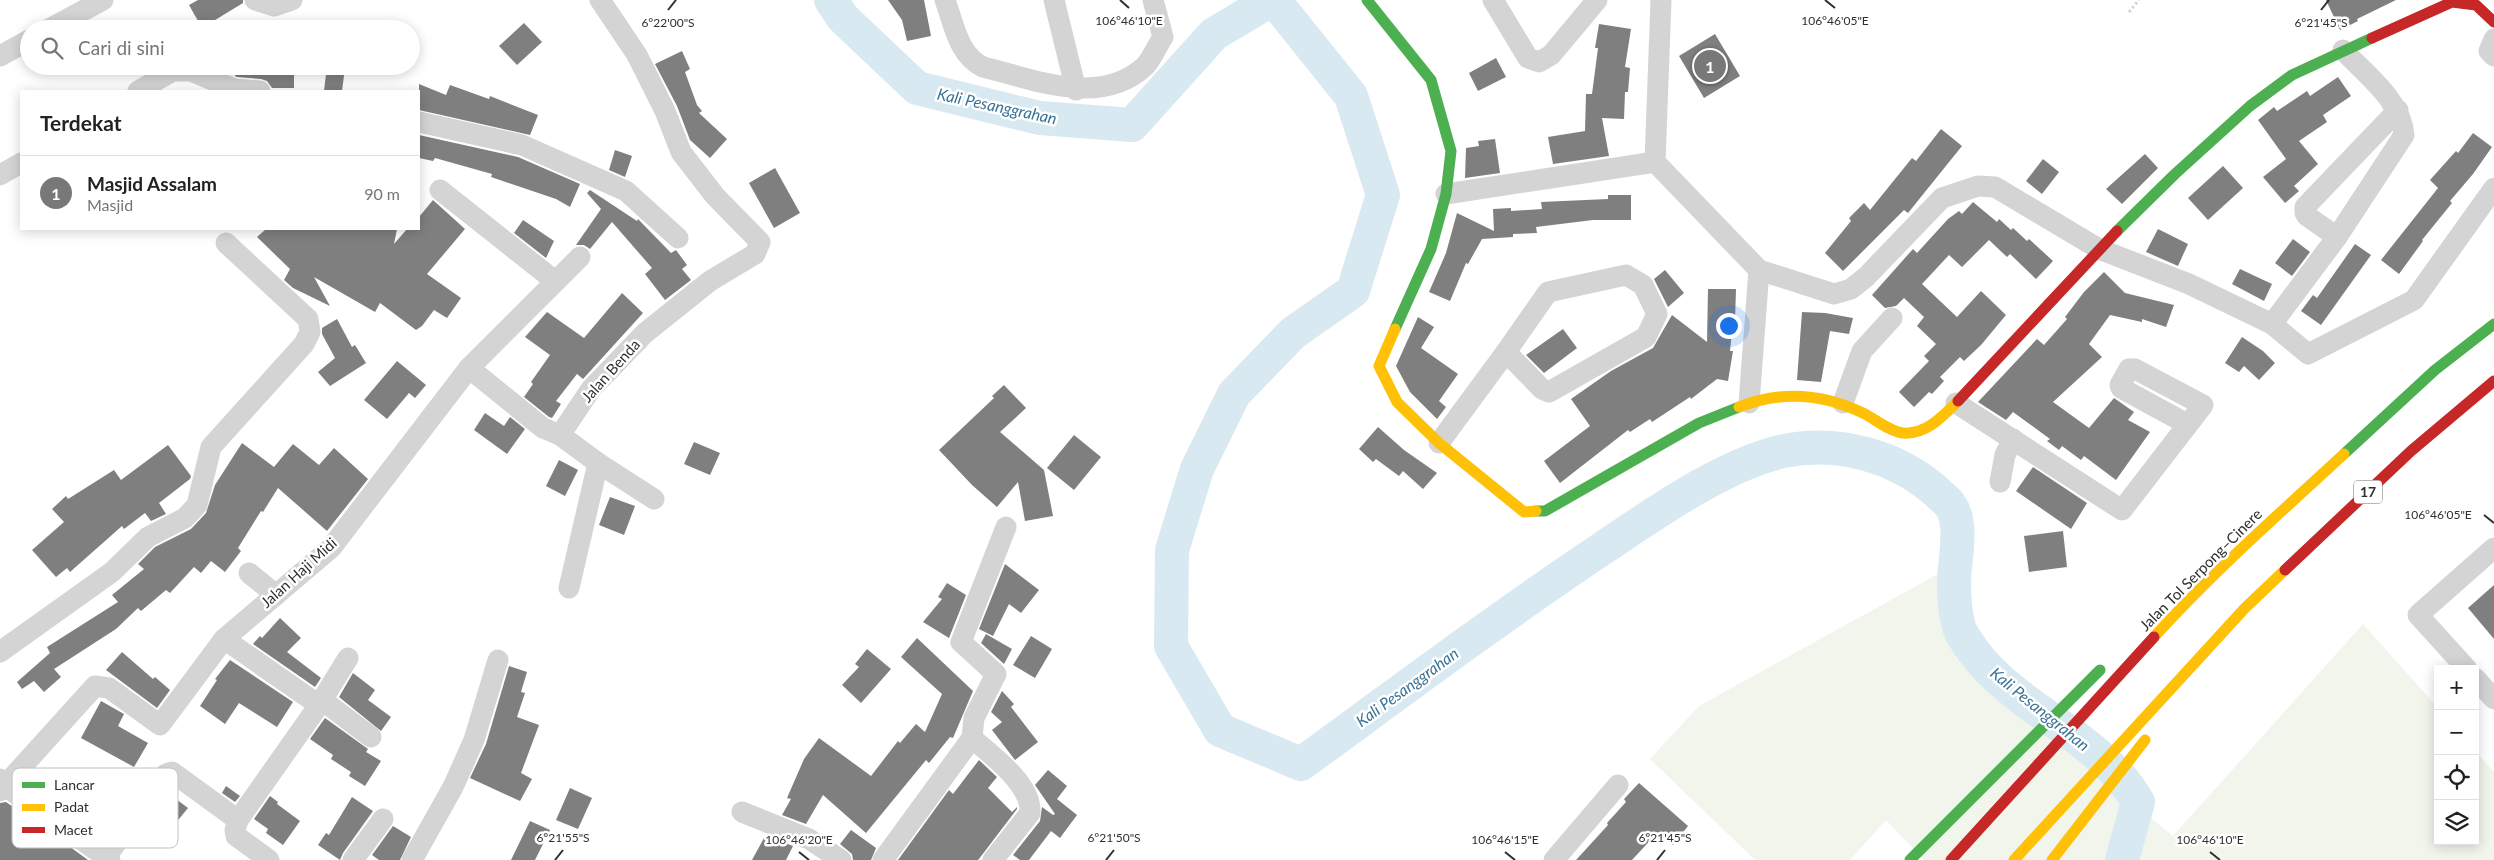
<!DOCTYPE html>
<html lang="id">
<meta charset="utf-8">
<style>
:root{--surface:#fff;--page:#f6f6f6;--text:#222;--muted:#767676;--line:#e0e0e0;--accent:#787878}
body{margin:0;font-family:Lato,sans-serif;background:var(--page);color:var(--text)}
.controls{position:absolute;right:15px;bottom:15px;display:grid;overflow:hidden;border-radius:0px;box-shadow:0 2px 12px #0003}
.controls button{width:45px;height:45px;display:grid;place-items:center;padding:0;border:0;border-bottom:1px solid var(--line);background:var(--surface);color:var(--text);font:25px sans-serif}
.you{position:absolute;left:1728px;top:325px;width:18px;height:18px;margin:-12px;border:4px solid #fff;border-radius:50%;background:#1a73e8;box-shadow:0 0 0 8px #1a73e833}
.badge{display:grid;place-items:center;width:32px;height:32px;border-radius:50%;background:var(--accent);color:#fff;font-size:16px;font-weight:700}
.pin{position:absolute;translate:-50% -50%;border:2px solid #fff;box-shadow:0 1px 5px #0006}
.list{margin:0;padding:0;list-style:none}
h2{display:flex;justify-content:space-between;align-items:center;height:65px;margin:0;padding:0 20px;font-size:21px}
h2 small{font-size:16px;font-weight:400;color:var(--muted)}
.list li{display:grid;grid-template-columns:32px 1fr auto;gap:15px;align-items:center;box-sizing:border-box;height:75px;padding:0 20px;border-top:1px solid var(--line)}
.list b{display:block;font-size:19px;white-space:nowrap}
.list p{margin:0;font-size:16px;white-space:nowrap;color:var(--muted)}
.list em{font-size:16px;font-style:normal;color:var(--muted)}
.icon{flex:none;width:28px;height:28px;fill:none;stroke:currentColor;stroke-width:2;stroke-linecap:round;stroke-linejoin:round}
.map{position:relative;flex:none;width:2494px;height:860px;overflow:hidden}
.search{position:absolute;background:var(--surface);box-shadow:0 2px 12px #0003;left:20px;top:20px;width:400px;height:55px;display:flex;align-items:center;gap:12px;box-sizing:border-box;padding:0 18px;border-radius:28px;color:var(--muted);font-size:19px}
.panel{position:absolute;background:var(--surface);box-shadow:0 2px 12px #0003;left:20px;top:90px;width:400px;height:140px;border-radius:0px}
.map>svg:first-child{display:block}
.green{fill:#f1f5ec}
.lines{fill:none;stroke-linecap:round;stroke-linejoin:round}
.river{stroke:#d8e9f2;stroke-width:34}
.building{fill:#7f7f7f}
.path{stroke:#d4d4d4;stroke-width:3;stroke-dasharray:2.5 2.5;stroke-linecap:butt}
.street{stroke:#d4d4d4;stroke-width:21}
.fast{stroke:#4caf50;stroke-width:11}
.slow{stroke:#ffc107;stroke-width:11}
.jam{stroke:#c62828;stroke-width:11}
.ticks{fill:none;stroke:#2f2f2f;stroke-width:2}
.labels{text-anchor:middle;stroke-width:5;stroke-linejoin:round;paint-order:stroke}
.shield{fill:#fff;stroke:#6d6d6d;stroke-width:1}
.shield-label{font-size:14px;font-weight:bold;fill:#2f2f2f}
.street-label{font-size:15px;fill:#2f2f2f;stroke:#fff}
.water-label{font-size:16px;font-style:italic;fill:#3a7294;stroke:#fff}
.key{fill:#fff;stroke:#c1c1c1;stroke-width:1}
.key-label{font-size:14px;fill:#2f2f2f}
.ticks-label{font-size:12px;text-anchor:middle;fill:#2f2f2f;stroke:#fff;stroke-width:5;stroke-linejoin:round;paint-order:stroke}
</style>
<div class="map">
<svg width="2494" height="860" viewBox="0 0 2494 860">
<rect width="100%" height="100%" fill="#fff"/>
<polygon class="green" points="1938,574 1940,620 1998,692 2173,836 2363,624 2438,708 2438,841 2475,841 2475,751 2494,772 2494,860 1924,860 1886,820 1850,860 1755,860 1650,759 1699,706"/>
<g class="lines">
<g class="river">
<polyline points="831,0 843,18 917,88 1040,118 1132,125 1214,34 1271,0"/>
<path d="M1274,0l77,96 32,99 -30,96 -60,42 -59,61 -37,75 -25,81 -1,96 49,84 81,34c100,-73 199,-147 302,-216 51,-34 121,-84 181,-97 54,-11 113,5 154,42 3,4 9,7 12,12 14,18 4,57 4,78 0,13 1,28 4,40 2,12 16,29 24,39 46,52 121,79 156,140l-16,58"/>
</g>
</g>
<g class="building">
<polygon points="198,0 243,0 243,3 202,28 189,5"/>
<polygon points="888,0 924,0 931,36 907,41 902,20"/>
<polygon points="2326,0 2396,0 2357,19 2358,21 2340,30"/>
<polygon points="524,23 542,42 517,65 499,46"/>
<polygon points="1599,24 1631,29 1625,67 1630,68 1628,92 1625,92 1624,119 1602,118 1609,156 1553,164 1548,137 1585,131 1586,94 1592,94 1598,48 1595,48"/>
<polygon points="1715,34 1740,76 1704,98 1679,56"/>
<polygon points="682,51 690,69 685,72 697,105 702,111 699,113 727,139 710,158 690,140 677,106 655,64"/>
<polygon points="1496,58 1506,77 1478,91 1469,73"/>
<polygon points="235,66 294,66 294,88 272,88 267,81 261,79 237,77 235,76"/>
<polygon points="327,66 345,68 342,91 324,91"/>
<polygon points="2338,77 2351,96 2323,115 2327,122 2299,141 2318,164 2294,186 2299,191 2285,203 2263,177 2286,159 2258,120 2274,107 2277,111 2307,91 2310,96"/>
<polygon points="419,84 446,95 450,85 489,99 490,96 538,115 530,135 419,110"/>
<polygon points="1941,129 1962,146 1908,213 1904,210 1843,271 1825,253 1851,221 1849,218 1864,203 1870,210 1912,158 1916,161"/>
<polygon points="2473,133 2492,147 2473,174 2450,201 2452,203 2422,240 2423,241 2399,274 2381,260 2438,188 2430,180 2456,151 2458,153"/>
<polygon points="419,135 518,157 580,184 570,207 556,199 491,177 492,174 435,158 433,161 419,158"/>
<polygon points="1495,139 1500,173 1465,178 1466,148 1479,146 1478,141"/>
<polygon points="615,150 632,156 625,177 609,170"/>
<polygon points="2145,154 2158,168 2122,204 2106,189"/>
<polygon points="2043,159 2059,172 2042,194 2026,181"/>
<polygon points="2223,166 2243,188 2208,220 2188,198"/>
<polygon points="775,168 800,213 774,228 749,183"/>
<polygon points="590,190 637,221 638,219 671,253 676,250 687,265 682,269 691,280 665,300 645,274 652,268 612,222 590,249 584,245 576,245 601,209 587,193"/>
<polygon points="1608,195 1631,195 1631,220 1593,220 1536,227 1537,233 1513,234 1513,237 1482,239 1468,264 1466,263 1450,301 1429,292 1446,253 1457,213 1494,231 1493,209 1511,208 1511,211 1542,209 1541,202 1608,199"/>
<polygon points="433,200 465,229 427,274 461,298 447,318 434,310 422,326 416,330 380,303 375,312 314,277 330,306 293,288 284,280 290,269 257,237 266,229 397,229 394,244 407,229 419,229 419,217"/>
<polygon points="1973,202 1997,222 1999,219 2011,230 2013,228 2027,241 2029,239 2053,261 2036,279 2010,254 2007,257 1989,240 1962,267 1949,255 1922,284 1957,317 1981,291 2006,315 1981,345 1964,361 1960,357 1940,377 1944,381 1932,394 1929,392 1914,407 1899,392 1929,361 1924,356 1936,344 1917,326 1924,317 1904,298 1896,306 1885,308 1872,295 1913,249 1917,253 1948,219 1959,211 1962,214"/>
<polygon points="523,220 554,241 546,258 514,233"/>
<polygon points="2158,229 2188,244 2178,266 2146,252"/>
<polygon points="2293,239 2310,252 2292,276 2275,263"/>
<polygon points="2355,244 2371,255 2321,325 2301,311 2313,295 2317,298"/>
<polygon points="2240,269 2272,284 2264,301 2232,284"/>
<polygon points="1665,270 1684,293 1668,307 1654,279"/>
<polygon points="2104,272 2125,293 2174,305 2166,327 2142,319 2142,322 2110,315 2089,344 2102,357 2053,402 2089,428 2114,398 2134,412 2128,420 2150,432 2116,480 2084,456 2081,460 2062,446 2059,450 2047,441 2050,439 2013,412 2006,420 1978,402 2037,339 2044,345 2067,319 2065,317 2084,292"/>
<polygon points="1708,289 1736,289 1735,322 1733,322 1730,351 1733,351 1728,381 1717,379 1691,399 1690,397 1652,422 1650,419 1630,432 1628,430 1560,483 1544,461 1590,426 1571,399 1611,371 1653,348 1672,315 1707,342"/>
<polygon points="622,293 643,313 583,379 577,374 556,401 561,404 552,418 549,417 524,397 533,384 531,382 550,355 525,337 547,312 584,338"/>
<polygon points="1802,312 1825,313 1853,318 1849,334 1830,331 1821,382 1797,380"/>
<polygon points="1418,317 1434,327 1421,348 1458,374 1439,401 1446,407 1437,419 1410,392 1396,366"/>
<polygon points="337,319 352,347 355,345 366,363 330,386 318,372 335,358 322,334 322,328"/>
<polygon points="1563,329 1577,348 1544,373 1526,355"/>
<polygon points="2242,337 2263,351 2275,363 2259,380 2244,366 2239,372 2225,363"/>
<polygon points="397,361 426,385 415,398 409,393 387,419 364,400"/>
<polygon points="1004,385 1026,408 1000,432 1044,470 1053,516 1025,521 1018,482 997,507 972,485 939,450 994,398 992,396"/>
<polygon points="485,413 504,426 510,417 525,429 507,454 474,430"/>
<polygon points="1378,427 1404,450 1437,473 1423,489 1403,471 1399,476 1376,459 1373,462 1359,449"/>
<polygon points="1074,435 1101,457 1074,490 1047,468"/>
<polygon points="694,442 720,453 710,475 684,464"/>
<polygon points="242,443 274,467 293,444 319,465 334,448 368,479 327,531 278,488 263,512 261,511 238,548 241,551 225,572 211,561 201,573 194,567 170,593 166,590 141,611 138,608 116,629 54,669 61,677 44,692 34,681 22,689 17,682 50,653 47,647 118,602 112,595 144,569 138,564 155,547 191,529 206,513 215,485"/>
<polygon points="168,445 191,476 190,479 159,503 166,514 151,521 145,513 124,529 122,526 70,572 67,568 56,577 32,550 64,522 52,509 66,496 68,499 114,470 121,480"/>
<polygon points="559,460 578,470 565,496 546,486"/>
<polygon points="2033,467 2087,503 2071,529 2016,491"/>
<polygon points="610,497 635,506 624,535 599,525"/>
<polygon points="2063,531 2067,567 2029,572 2024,536"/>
<polygon points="1005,564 1039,590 1021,613 1009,604 993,636 979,629"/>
<polygon points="947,583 966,595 949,638 923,622 942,599 938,597"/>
<polygon points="2494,585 2494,639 2468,608"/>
<polygon points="280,618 301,638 287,652 321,678 315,687 253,644 260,636 262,638"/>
<polygon points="986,634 1012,649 1004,664 981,643"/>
<polygon points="1031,636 1052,649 1035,678 1013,665"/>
<polygon points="917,638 973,691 953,738 950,737 929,763 926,760 866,833 823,795 806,824 782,815 791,799 787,798 804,759 819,738 871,776 898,741 900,743 916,724 925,732 942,694 901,657"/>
<polygon points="867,649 891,669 861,703 842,685 859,667 855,664"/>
<polygon points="122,652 153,679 155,677 170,690 157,708 106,670"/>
<polygon points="230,660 293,702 277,727 239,703 225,724 200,706 217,680 215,679"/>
<polygon points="509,666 527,672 521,692 525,693 517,717 539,725 521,773 532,779 520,801 470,778 486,744"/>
<polygon points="353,673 375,690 368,700 391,717 381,731 339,697"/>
<polygon points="1002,691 1014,704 1011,707 1038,742 1015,760 992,730 1002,722 991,712"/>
<polygon points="101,701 124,714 118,726 148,743 134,767 81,738"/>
<polygon points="325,718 368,749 366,752 381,761 365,786 349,776 351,772 331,759 333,755 310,739"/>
<polygon points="979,760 997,777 988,788 1012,812 1017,807 1017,809 982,855 978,860 898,860 949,790 953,794"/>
<polygon points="1048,770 1067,786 1057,799 1077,815 1060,838 1051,831 1029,860 1020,860 1013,855 1040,821 1042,807 1053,815 1055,814 1035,785"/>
<polygon points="1639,783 1688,826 1673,845 1658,832 1632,860 1576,860 1608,825 1607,823 1626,802 1624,799"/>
<polygon points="226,786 240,796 235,802 222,793"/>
<polygon points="570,788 592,798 578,829 556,820"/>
<polygon points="168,793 188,808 156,847 139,833"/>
<polygon points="270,796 278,802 277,804 300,821 283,845 266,833 268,829 254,819"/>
<polygon points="352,797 373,811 343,853 340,860 318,845 326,833 329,835"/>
<polygon points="6,802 43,828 49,835 51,833 88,860 0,860 0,803"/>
<polygon points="530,821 550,830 535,860 511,860"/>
<polygon points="393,826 411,837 400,860 379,860 372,855"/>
<polygon points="851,830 876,848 871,860 853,860 852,854 840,844"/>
<polygon points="769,837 793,846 786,860 752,860 764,838 768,840"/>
</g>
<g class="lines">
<polyline class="path" points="2129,12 2139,0"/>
<g class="street">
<polyline points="255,0 274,6 292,0"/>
<path d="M945,0c9,24 13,55 38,67 51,12 117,41 162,-1 7,-7 12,-20 18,-29l-10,-37"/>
<polyline points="1054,0 1076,90"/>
<polyline points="1493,0 1528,58 1539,62 1551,55 1597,0"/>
<polyline points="1661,0 1655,162 1759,270 1834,294 1851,289 1866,277 1942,198 1978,186 1995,187 2099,249 2189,284 2272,324 2308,354 2414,300 2494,188"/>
<polyline points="49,29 103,0"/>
<polyline points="2494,39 2489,51 2494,56"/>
<polyline points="0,56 29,40"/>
<polyline points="138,91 173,71 191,71 234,89 260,91"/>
<polyline points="419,122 522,145 626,191 678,238"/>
<polyline points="0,175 21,163"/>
<polyline points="440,190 555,281"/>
<polyline points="1446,194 1655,162"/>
<polyline points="2337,237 2307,216 2305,213 2305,207 2398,110"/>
<polygon points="1626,275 1643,285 1657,314 1646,337 1549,392 1542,389 1506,352 1548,292"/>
<path d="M2272,324l65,-87 67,-102c-2,-34 -39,-61 -61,-85"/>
<polyline points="469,368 543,428 560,435 598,463 654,499"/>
<polyline points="1749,403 1759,270"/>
<polyline points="1843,403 1862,351 1892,318"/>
<polyline points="1956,403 2122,510 2203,405 2135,369 2129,369 2120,385 2121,388 2187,424"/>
<polyline points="560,435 591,389 645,333 710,281 755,254 760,242 715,196 681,152 665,111 637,55 600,0"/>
<polyline points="1439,443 1506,352"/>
<polyline points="2000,482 2005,455 2013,439"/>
<polyline points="249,573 276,595"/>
<polyline points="569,588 598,463"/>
<polyline points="224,639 319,705"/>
<polyline points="0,652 112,572 148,537 185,518 197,505 211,447 304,344 310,332 308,319 226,243"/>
<polyline points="2467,669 2418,615 2494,548"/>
<polyline points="2475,678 2494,699"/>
<polyline points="322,700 371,737"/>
<polyline points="0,779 5,786 110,860"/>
<polyline points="0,791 95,686 109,688 160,725 224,639 331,548 469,368 580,257"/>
<polyline points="742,812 809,839 841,860"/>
<polyline points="106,857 166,774 172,772 238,820"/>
<polyline points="269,860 236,836 235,830 238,820 319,705 348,658"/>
<polyline points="353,860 383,819"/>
<polyline points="412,860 453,787 474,740 498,660"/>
<polyline points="883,860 972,738"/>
<path d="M993,860l37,-47c2,-29 -38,-57 -58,-75l2,-20 22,-44 -35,-32 45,-115"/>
<polyline points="1554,860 1618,785"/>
</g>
<g class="fast">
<polyline points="1367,0 1431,80 1451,151 1446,194 1431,249 1395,329"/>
<polyline points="2117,231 2175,174 2250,106 2292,75 2372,38"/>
<polyline points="2344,454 2435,370 2494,324"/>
<polyline points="1536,511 1545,511 1699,423 1739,407"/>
<polyline points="1910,860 2100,670"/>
</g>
<g class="slow">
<polyline points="1395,329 1379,366 1397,402 1439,443 1524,512 1536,511"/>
<path d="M1739,407c43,-17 86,-13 126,7 11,6 26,18 38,19 23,2 40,-17 55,-32"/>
<path d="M2154,637c59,-65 125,-123 190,-183"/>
<polyline points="2014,860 2245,608 2285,570"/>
<polyline points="2052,860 2145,740"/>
</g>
<g class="jam">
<polyline points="2372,38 2452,2 2476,5 2494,22"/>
<polyline points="1958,401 2117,231"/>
<polyline points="2285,570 2411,451 2494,381"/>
<polyline points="1951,860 2154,637"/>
</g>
</g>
<path class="ticks" d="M1120,0l9,8M1825,0l10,8M668,10l8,-10M2321,10l8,-10M2484,515l10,8M799,852l10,8M1505,852l10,8M2210,852l10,8M555,860l8,-10M1106,860l8,-10M1657,860l8,-10"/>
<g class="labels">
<rect class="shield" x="2354" y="480.5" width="28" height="23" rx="4"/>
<g class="shield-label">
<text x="2368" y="497">17</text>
</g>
<g class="street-label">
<text transform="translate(611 371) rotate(-48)" y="5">Jalan Benda</text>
<text transform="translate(2201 570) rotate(-45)" y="5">Jalan Tol Serpong–Cinere</text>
<text transform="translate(299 573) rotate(-42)" y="5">Jalan Haji Midi</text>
</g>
<g class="water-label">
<text transform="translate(997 106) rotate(12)" y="6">Kali Pesanggrahan</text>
<text transform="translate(1407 687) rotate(-36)" y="6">Kali Pesanggrahan</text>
<text transform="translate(2040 709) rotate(39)" y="6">Kali Pesanggrahan</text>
</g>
</g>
<rect x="12" y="768" width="166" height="80" rx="8" class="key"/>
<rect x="22" y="782" width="23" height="6" fill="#4caf50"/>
<rect x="22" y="804" width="23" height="7" fill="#ffc107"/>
<rect x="22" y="827" width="23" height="6" fill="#c62828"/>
<g class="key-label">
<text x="54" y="790">Lancar</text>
<text x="54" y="812">Padat</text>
<text x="54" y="835">Macet</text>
</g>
<g class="ticks-label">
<text x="1129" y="25">106°46'10"E</text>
<text x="1835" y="25">106°46'05"E</text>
<text x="668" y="27">6°22'00"S</text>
<text x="2321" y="27">6°21'45"S</text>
<text x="2438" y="519">106°46'05"E</text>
<text x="563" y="842">6°21'55"S</text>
<text x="1114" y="842">6°21'50"S</text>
<text x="1665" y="842">6°21'45"S</text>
<text x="799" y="844">106°46'20"E</text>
<text x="1505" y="844">106°46'15"E</text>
<text x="2210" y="844">106°46'10"E</text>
</g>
</svg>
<div class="controls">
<button>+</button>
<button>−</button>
<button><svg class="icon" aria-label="locate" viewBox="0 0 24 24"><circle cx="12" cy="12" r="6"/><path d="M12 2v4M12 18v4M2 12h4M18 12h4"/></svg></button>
<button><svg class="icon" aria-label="layers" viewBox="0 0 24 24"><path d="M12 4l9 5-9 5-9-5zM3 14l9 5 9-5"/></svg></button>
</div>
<div class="you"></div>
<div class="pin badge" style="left:1710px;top:66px">1</div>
<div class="search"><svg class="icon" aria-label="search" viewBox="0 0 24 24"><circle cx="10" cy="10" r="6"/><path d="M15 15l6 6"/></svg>Cari di sini</div>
<section class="panel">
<h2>Terdekat<small></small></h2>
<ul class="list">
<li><span class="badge">1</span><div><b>Masjid Assalam</b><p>Masjid</p></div><em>90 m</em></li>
</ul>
</section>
</div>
